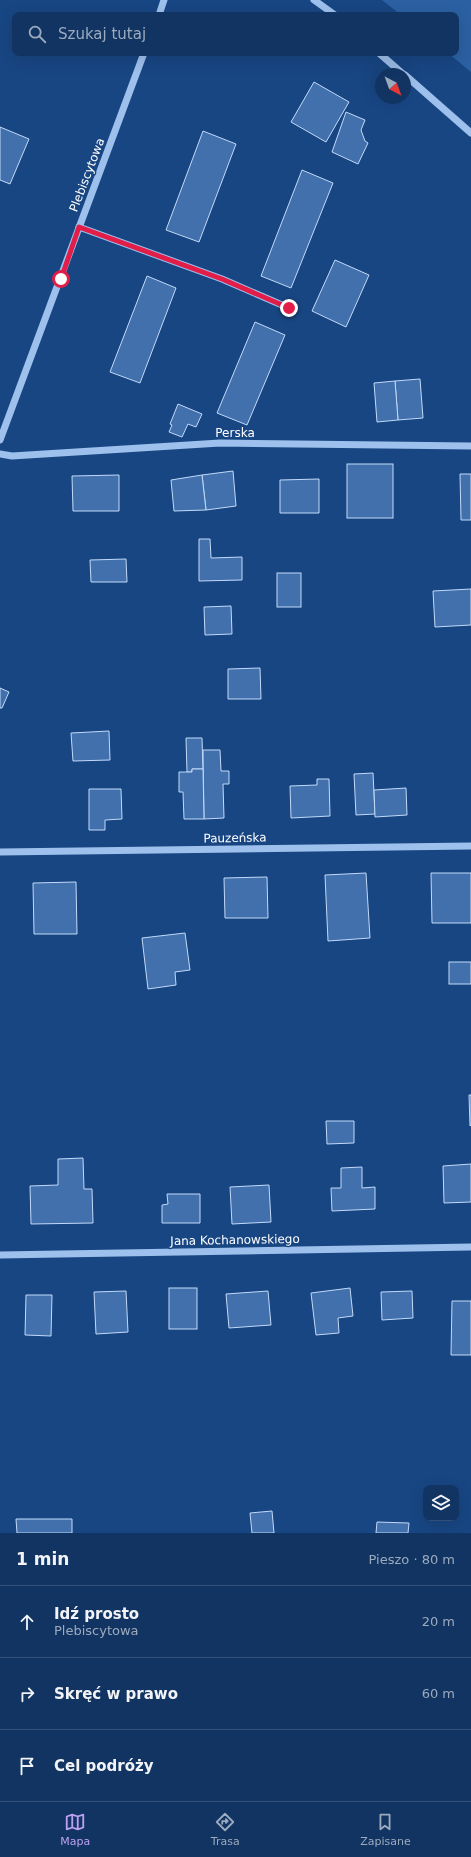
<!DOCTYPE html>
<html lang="pl">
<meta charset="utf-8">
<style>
:root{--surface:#123462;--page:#1b3c68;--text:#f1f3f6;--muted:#9caabe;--line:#314f77;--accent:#bca0f2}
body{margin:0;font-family:"DejaVu Sans",sans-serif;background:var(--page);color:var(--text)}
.controls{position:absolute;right:12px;bottom:12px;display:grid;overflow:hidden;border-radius:8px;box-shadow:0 4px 16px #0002}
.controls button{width:36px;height:36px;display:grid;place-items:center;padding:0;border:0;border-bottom:1px solid var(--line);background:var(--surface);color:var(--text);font:20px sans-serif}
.compass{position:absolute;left:375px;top:68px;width:36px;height:36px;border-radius:50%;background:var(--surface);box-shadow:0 4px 16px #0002;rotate:139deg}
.stop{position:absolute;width:12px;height:12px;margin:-9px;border:3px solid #e11d48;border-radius:50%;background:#fff}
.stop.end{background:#e11d48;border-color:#fff;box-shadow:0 1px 4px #0008}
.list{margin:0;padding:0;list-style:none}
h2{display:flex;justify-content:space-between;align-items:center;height:52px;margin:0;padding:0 16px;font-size:17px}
h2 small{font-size:13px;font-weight:400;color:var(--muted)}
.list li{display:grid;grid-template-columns:26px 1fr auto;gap:12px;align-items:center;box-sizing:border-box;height:72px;padding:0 16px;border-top:1px solid var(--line)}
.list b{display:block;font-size:15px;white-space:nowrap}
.list p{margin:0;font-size:13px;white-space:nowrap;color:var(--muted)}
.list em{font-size:13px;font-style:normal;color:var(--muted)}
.icon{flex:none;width:22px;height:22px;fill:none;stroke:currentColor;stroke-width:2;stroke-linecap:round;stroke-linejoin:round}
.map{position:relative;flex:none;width:471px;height:1533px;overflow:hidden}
.search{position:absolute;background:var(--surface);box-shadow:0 4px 16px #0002;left:12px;right:12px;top:12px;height:44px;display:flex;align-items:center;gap:10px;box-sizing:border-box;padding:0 14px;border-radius:8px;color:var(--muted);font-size:15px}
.sheet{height:268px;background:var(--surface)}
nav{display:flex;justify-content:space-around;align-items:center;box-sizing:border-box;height:56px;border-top:1px solid var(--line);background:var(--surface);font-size:11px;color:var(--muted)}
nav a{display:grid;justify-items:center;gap:2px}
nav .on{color:var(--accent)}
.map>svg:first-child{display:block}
.green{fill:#2b60a2}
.building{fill:#4170ac;stroke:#c2daf9}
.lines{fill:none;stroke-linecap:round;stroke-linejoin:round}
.minor{stroke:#9dc0ec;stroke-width:7}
.route{stroke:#e11d48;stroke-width:5}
.labels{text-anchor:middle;stroke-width:3;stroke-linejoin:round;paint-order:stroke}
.street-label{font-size:12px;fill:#fff;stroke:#184683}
</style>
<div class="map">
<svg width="471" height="1533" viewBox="0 0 471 1533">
<rect width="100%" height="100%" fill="#184683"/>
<polygon class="green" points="382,0 471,0 471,72 448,53 456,53 456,15 401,15"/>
<g class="building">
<polygon points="314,82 349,102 326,142 291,122"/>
<polygon points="346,112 365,120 361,130 365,141 368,143 358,164 332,152"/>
<polygon points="0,127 29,139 10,184 0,180"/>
<polygon points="203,131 236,144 199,242 166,230"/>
<polygon points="302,170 333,183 291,288 261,276"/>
<polygon points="335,260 369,275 346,327 312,311"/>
<polygon points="147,276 176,288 140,383 110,372"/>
<polygon points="255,322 285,335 247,425 217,413"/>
<polygon points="420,379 423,418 398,420 395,381"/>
<polygon points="395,381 398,420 377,422 374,383"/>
<polygon points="178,404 202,414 196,427 188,424 182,437 169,432 172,425 170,424"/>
<rect x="347" y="464" width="46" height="54"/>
<polygon points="233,471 236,506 206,510 202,475"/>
<polygon points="460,474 471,474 471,520 461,520"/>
<polygon points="119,475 119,511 73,511 72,476"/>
<polygon points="202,475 206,510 174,511 171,480"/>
<polygon points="319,479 319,513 280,513 280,480"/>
<polygon points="199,539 210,539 211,558 242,557 242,580 199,581"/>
<polygon points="126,559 127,582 91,582 90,560"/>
<rect x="277" y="573" width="24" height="34"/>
<polygon points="471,589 471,625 435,627 433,591"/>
<polygon points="231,606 232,634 205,635 204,607"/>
<polygon points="260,668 261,699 228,699 228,669"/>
<polygon points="0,688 9,692 2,708 0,708"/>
<polygon points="109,731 110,760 73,761 71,733"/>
<polygon points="186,738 202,738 203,769 192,769 192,772 187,772"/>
<polygon points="203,750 220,750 221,771 229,771 229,784 223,784 224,818 204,819"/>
<polygon points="192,769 203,769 204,819 184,819 183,792 179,792 179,772 192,772"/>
<polygon points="373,773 375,814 356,815 354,774"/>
<polygon points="317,779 329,779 330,816 291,818 290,786 317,785"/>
<polygon points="406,788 407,815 375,817 374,790"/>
<polygon points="89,789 121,789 122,819 105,820 105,830 89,830"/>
<polygon points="366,873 370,938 328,941 325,875"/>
<polygon points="431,873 471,873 471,923 432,923"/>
<polygon points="267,877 268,918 225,918 224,878"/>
<polygon points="76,882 77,934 34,934 33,883"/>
<polygon points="185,933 190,970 175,972 176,985 148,989 142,938"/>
<rect x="449" y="962" width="22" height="22"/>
<polygon points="469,1095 471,1095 471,1125 470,1126"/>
<polygon points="326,1121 354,1121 354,1143 327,1144"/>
<polygon points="83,1158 84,1189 92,1189 93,1223 31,1224 30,1186 58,1185 58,1159"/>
<polygon points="471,1164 471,1202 444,1203 443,1166"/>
<polygon points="362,1167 362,1188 375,1187 375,1209 332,1211 331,1188 341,1188 341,1168"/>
<polygon points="269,1185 271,1222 232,1224 230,1187"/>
<polygon points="167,1194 200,1194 200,1223 162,1223 162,1205 168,1204"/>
<rect x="169" y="1288" width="28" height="41"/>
<polygon points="350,1288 353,1316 338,1318 339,1333 316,1335 311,1293"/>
<polygon points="126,1291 128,1332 96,1334 94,1292"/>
<polygon points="268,1291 271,1325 229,1328 226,1294"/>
<polygon points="412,1291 413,1318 382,1320 381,1292"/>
<polygon points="26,1295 52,1295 51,1336 25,1335"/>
<polygon points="452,1301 471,1301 471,1355 451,1355"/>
<polygon points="272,1511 274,1533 252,1533 250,1513"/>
<polygon points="16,1519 72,1519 72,1533 17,1533"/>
<polygon points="377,1522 409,1523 408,1533 376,1533"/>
</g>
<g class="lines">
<g class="minor">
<polyline points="314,0 335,15"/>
<polyline points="159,15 164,0"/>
<polyline points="379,53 403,74"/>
<polyline points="405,75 471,133"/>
<polyline points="79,227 222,279 289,308"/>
<polyline points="0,440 144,53"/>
<polyline points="0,454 12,456 220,443 471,446"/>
<polyline points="0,852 471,846"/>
<polyline points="0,1255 471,1247"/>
</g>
</g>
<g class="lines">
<polyline class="route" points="61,279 79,227 222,279 289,308"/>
</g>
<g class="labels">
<g class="street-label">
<text transform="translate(87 175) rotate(-69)" y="4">Plebiscytowa</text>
<text x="235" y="437">Perska</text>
<text transform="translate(235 838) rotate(-1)" y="4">Pauzeńska</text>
<text transform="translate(235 1240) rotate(-1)" y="4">Jana Kochanowskiego</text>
</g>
</g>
</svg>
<div class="controls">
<button><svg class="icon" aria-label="layers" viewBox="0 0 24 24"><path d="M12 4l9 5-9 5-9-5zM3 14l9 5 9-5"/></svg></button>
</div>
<svg class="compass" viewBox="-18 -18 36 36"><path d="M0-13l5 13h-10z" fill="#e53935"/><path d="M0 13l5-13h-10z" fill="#9caabe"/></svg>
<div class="stop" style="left:61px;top:279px"></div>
<div class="stop end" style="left:289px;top:308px"></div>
<div class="search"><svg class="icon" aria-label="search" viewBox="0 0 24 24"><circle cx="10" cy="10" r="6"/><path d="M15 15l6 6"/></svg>Szukaj tutaj</div>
</div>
<section class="sheet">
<h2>1 min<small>Pieszo · 80 m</small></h2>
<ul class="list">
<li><svg class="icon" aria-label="ahead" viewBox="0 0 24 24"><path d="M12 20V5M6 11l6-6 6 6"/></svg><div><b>Idź prosto</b><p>Plebiscytowa</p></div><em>20 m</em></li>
<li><svg class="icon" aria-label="right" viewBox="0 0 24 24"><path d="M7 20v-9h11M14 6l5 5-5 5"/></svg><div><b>Skręć w prawo</b></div><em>60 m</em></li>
<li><svg class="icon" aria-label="arrive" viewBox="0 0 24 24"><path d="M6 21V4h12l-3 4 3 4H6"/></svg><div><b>Cel podróży</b></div></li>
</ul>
</section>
<nav>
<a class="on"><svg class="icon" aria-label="map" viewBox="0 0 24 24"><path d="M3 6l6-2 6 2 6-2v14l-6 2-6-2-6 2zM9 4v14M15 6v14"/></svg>Mapa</a>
<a><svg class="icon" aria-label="directions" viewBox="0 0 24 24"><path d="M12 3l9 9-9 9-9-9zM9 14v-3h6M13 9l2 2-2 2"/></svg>Trasa</a>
<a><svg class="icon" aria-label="saved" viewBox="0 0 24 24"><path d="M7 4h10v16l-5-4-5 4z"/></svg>Zapisane</a>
</nav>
